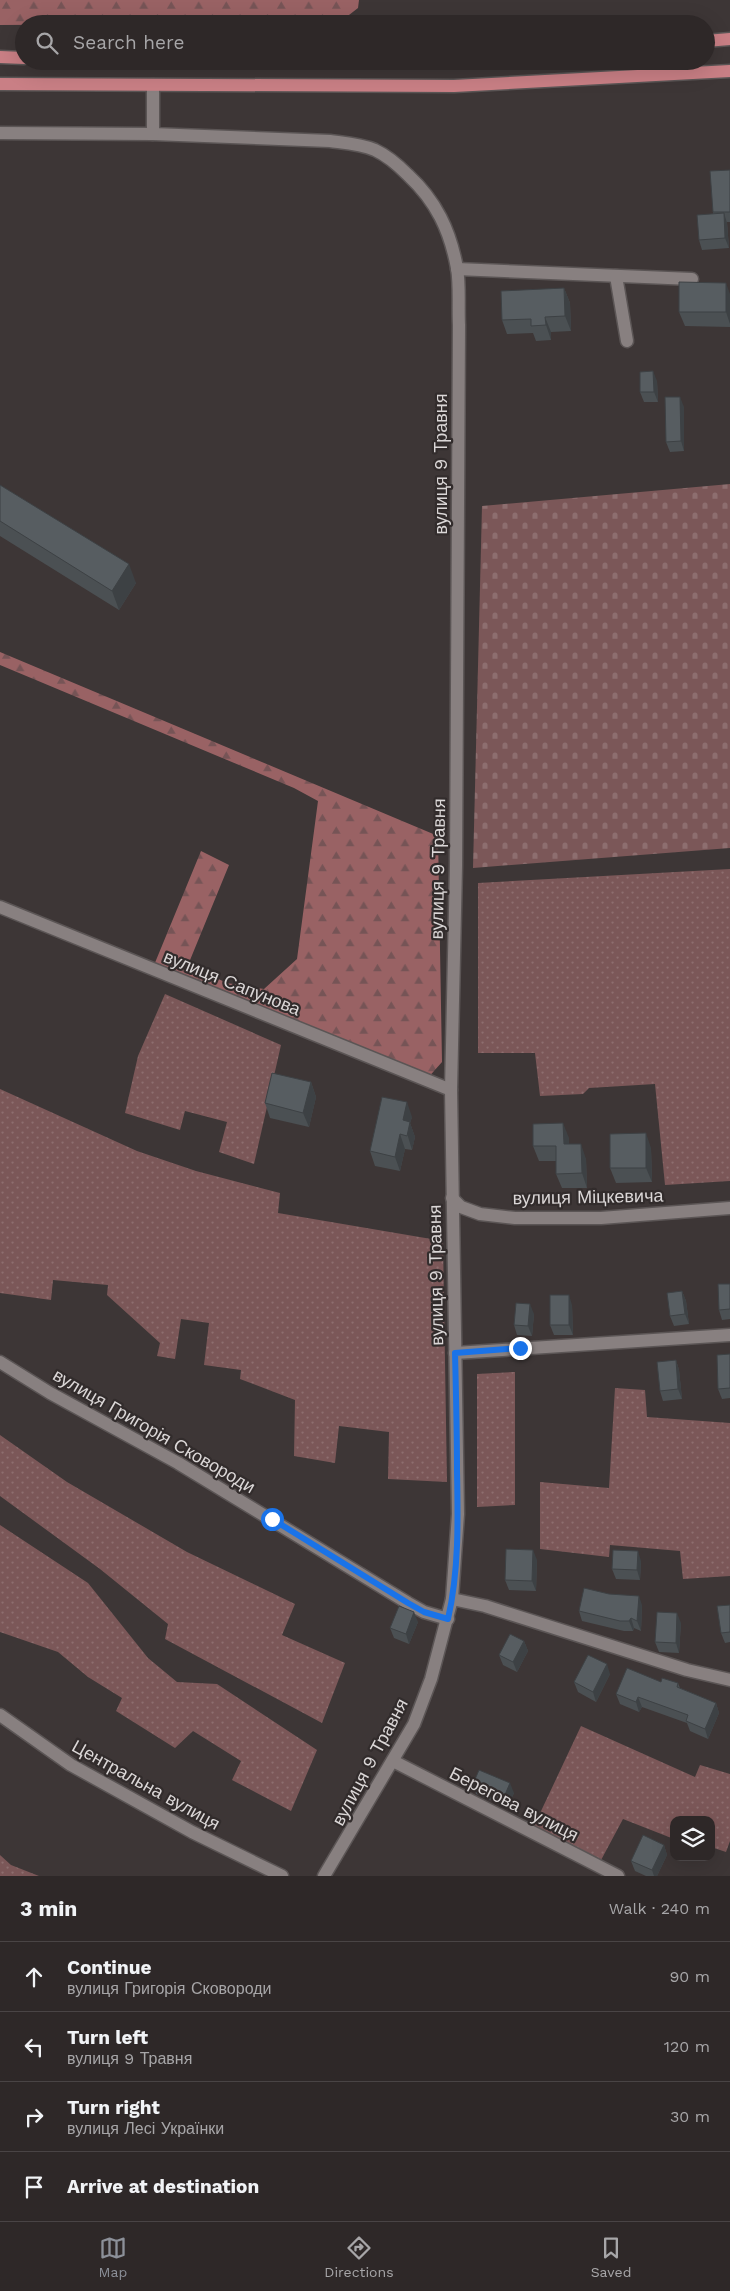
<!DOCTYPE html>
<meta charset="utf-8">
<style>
:root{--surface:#2e2828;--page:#3a3434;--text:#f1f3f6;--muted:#a7a6a8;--line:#494445;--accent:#8c9099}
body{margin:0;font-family:"Work Sans",sans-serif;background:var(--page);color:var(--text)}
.controls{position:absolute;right:15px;bottom:15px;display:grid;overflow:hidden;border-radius:10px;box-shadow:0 5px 20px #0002}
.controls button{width:45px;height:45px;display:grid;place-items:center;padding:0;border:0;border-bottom:1px solid var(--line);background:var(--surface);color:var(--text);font:25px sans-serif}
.stop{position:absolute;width:15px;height:15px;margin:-11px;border:4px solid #1a73e8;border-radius:50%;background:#fff}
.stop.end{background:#1a73e8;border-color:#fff;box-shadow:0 1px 5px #0008}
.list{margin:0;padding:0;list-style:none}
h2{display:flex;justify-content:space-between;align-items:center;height:65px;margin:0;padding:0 20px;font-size:21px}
h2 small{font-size:16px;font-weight:400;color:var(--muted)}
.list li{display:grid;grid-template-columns:32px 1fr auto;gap:15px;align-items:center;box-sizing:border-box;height:70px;padding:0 20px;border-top:1px solid var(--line)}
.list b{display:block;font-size:19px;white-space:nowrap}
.list p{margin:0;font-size:16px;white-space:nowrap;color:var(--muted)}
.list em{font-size:16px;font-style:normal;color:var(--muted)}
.icon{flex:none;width:28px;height:28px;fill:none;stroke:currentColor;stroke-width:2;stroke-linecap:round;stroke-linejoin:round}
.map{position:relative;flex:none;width:730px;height:1876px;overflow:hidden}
.search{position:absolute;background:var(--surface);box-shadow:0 5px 20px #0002;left:15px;right:15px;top:15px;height:55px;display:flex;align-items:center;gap:12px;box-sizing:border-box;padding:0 18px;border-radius:28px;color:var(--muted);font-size:19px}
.sheet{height:345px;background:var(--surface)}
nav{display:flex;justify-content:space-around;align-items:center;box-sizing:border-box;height:70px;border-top:1px solid var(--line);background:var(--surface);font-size:14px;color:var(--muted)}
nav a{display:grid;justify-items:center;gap:2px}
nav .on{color:var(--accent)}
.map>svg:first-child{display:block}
.grass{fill:url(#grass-dots)}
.forest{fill:url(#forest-firs)}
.cemetery{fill:url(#cemetery-stones)}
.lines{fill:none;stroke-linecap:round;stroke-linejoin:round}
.minor-casing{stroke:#5b5555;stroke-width:15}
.major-casing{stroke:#5b5555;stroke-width:15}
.minor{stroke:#888080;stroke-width:12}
.major{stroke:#c97f85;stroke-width:12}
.wall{fill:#4b5053}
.shaded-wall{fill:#3d4144}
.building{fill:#575d61;stroke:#3d4144}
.route{stroke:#1a73e8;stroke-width:6}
.labels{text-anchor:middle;stroke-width:4.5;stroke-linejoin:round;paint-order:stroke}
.street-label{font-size:18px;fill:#dbd7d7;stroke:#322c2c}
</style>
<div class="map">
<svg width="730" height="1876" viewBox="0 0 730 1876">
<defs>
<pattern id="grass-dots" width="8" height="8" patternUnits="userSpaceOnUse" patternTransform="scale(1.25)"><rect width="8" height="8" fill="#7b5758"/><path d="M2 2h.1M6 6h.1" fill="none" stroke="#8d6e6f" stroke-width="1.8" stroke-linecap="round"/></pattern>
<pattern id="forest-firs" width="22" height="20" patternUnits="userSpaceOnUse" patternTransform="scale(1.25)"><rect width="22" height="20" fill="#996264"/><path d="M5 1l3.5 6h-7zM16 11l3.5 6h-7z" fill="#765456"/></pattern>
<pattern id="cemetery-stones" width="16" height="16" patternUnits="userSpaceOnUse" patternTransform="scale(1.25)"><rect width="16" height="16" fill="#7b5758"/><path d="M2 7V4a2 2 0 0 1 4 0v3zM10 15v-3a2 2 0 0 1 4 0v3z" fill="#8d6e6f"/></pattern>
</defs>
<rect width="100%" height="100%" fill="#3d3636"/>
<g class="grass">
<polygon points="730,869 730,1181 665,1185 655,1084 589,1088 583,1094 540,1096 535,1053 478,1053 478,883"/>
<polygon points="165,994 281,1045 254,1164 219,1152 227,1122 185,1111 180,1130 125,1113 138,1056"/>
<polygon points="0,1089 137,1151 196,1171 280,1193 278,1213 443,1241 447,1482 388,1479 389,1432 339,1426 335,1463 294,1456 295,1400 240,1379 241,1370 204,1365 209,1323 181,1319 175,1359 157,1356 160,1343 107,1295 108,1285 53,1280 51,1300 0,1293"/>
<polygon points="515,1372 515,1505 477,1507 477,1374"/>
<polygon points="615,1388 645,1390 647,1417 730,1423 730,1576 683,1579 680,1551 610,1545 609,1557 540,1549 540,1482 609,1488"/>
<polygon points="0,1435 67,1482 187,1552 295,1604 282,1635 345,1663 322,1723 165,1639 168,1624 100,1569 0,1496"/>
<polygon points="0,1525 88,1583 148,1658 177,1682 217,1684 317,1750 291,1811 232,1780 241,1761 193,1731 175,1748 116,1711 122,1698 88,1677 58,1652 0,1632"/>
<polygon points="581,1726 695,1777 700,1765 730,1774 730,1841 726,1852 711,1847 711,1820 674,1820 674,1839 623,1819 600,1862 534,1826"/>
<polygon points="0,1855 11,1865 39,1876 0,1876"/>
</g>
<g class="forest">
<polygon points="0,0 359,0 358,8 340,22 280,20 171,24 0,25"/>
<polygon points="0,652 438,836 442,1062 426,1080 152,970 201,851 229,865 188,965 227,983 264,989 297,959 318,801 294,788 0,665"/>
</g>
<polygon class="cemetery" points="730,484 730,848 473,868 482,506"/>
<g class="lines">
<g class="minor-casing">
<g id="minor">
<path d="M153,85v49l177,7c15,2 31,3 45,9 13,6 23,15 33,25 28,26 42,55 49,93 3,18 1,38 2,57l-3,541 -5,224 7,424 -6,85 -21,80 -17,45 -90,152"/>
<polyline points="0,133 153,134"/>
<polyline points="457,269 692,279"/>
<polyline points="616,276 627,341"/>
<polyline points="0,907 451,1090"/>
<polyline points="452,1198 461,1207 480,1214 515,1218 601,1218 730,1208"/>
<polyline points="455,1353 730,1335"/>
<polyline points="0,1362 50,1393 178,1463 408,1603 424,1612 448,1619"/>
<polyline points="452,1599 485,1606 687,1670 730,1680"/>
<polyline points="0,1715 71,1765 192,1832 282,1876"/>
<polyline points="393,1761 618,1876"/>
</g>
</g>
<g class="major-casing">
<g id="major">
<polyline points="706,41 730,39"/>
<polyline points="0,57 24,58"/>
<polyline points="0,84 454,86 730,71"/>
</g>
</g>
<use href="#minor" class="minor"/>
<use href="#major" class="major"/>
</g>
<g class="wall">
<polygon points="730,170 730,222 727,222 729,248 702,250 699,240 713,214 713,212"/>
<polygon points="564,288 570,303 571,331 551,332 551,340 536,341 533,333 507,334 502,320"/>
<polygon points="730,294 730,327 685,326 679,312"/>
<polygon points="657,381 658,402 644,402 640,392"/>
<polygon points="684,407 684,451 670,452 666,442"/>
<polygon points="0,485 136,583 119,610 0,536"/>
<polygon points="311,1082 316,1097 309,1127 270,1118 265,1103"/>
<polygon points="412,1117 410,1123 415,1137 412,1150 405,1149 400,1171 375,1166 370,1151"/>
<polygon points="569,1138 569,1144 586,1159 587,1188 562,1188 556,1174 556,1161 539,1161 533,1146"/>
<polygon points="651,1148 652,1182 616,1183 610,1168"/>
<polygon points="730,1284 730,1319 722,1320 719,1310"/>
<polygon points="682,1291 686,1301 689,1324 674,1326 670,1316"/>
<polygon points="572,1305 573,1335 554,1335 550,1325"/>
<polygon points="534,1314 532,1336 517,1335 514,1325"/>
<polygon points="730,1354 730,1398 722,1399 718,1389"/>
<polygon points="676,1360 679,1370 682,1399 663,1401 660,1391"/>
<polygon points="537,1560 536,1591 509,1590 505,1580"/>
<polygon points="641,1561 640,1580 616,1579 612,1569"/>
<polygon points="642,1605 641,1631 634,1628 633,1631 624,1631 582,1621 579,1611"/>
<polygon points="730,1605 730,1642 725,1643 721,1633"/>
<polygon points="418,1622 409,1644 394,1638 390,1628"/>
<polygon points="681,1623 679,1653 659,1652 655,1642"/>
<polygon points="524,1641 528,1651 517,1672 503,1665 499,1655"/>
<polygon points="610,1674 596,1702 578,1692 574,1682"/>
<polygon points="661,1682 678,1683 680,1688 716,1703 719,1713 708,1739 690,1731 687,1723 642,1707 639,1712 620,1704 616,1694"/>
<polygon points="473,1784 514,1793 507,1807 476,1794"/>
<polygon points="664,1845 667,1855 657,1876 646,1876 635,1871 631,1861"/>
</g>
<g class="shaded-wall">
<polygon points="724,213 727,223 729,248 725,238"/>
<polygon points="726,283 730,294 730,324 726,312"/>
<polygon points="564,288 570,303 571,331 565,316"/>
<polygon points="545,317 551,332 551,340 546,325"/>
<polygon points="653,371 657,381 658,402 654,392"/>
<polygon points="680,397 684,407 684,451 681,441"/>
<polygon points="129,564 136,583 119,610 112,591"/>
<polygon points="311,1082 316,1097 309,1127 303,1113"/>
<polygon points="407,1102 412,1117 410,1123 415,1137 412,1150 403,1120"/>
<polygon points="563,1123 569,1138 569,1159 564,1144"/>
<polygon points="646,1133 651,1148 652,1182 646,1168"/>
<polygon points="400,1134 405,1149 400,1171 395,1157"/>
<polygon points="581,1144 586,1159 587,1188 582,1173"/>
<polygon points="682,1291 686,1301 689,1324 685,1314"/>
<polygon points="569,1295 572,1305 573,1335 569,1325"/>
<polygon points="530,1304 534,1314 532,1336 528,1326"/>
<polygon points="676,1360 679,1370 682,1399 678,1389"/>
<polygon points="533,1550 537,1560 536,1591 532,1581"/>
<polygon points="638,1551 641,1561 640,1580 637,1570"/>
<polygon points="639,1596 642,1605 641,1631 637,1621"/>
<polygon points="414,1612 418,1622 409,1644 406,1634"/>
<polygon points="677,1613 681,1623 679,1653 676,1643"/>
<polygon points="631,1618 634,1628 633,1631 629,1621"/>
<polygon points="524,1641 528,1651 517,1672 513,1662"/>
<polygon points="607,1664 610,1674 596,1702 593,1692"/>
<polygon points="638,1697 642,1707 639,1712 636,1702"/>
<polygon points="716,1703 719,1713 708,1739 705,1729"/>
<polygon points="510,1783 514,1793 507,1807 504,1797"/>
<polygon points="664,1845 667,1855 657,1876 654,1876 652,1870"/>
</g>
<g class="building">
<polygon points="730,170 730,212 713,212 710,171"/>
<polygon points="724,213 725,238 699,240 697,215"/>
<polygon points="679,282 726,283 726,312 679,312"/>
<polygon points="564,288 565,316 545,317 546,325 531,326 531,319 502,320 501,291"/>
<polygon points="653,371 654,392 640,392 640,372"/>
<polygon points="665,397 680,397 681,441 666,442"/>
<polygon points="0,485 129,564 112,591 0,521"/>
<polygon points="272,1073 311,1082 303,1113 265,1103"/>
<polygon points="382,1097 407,1102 403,1120 410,1122 407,1136 400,1134 395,1157 370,1151"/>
<polygon points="563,1123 564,1144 581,1144 582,1173 556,1174 556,1146 533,1146 533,1124"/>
<polygon points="646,1133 646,1168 610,1168 610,1134"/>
<polygon points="718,1284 730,1284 730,1309 719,1310"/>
<polygon points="682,1291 685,1314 670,1316 667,1293"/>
<rect x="550" y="1295" width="19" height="30"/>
<polygon points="516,1303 530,1304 528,1326 514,1325"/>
<polygon points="730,1354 730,1388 718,1389 717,1355"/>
<polygon points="676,1360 678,1389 660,1391 657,1362"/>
<polygon points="506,1549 533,1550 532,1581 505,1580"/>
<polygon points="613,1550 638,1551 637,1570 612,1569"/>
<polygon points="584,1588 609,1594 639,1596 637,1621 631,1618 629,1621 620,1621 579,1611"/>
<polygon points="730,1605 730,1632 721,1633 717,1606"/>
<polygon points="399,1606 414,1612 406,1634 390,1628"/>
<polygon points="657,1612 677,1613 676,1643 655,1642"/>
<polygon points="510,1634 524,1641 513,1662 499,1655"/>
<polygon points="588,1655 607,1664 593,1692 574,1682"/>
<polygon points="627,1668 661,1682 662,1678 678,1683 677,1687 716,1703 705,1729 686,1721 688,1715 638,1697 636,1702 616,1694"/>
<polygon points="479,1770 510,1783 504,1797 473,1784"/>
<polygon points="643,1835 664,1845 652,1870 631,1861"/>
</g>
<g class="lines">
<path class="route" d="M272,1519l136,84 16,9 24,7c11,-48 10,-99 9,-148 0,-39 -1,-79 -2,-118l65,-5"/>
</g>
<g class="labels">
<g class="street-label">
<text transform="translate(441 464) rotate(-90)" y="6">вулиця 9 Травня</text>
<text transform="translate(438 869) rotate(-89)" y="6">вулиця 9 Травня</text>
<text transform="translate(232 983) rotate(22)" y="6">вулиця Сапунова</text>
<text transform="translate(588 1197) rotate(-1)" y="6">вулиця Міцкевича</text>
<text transform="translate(436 1275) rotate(-91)" y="6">вулиця 9 Травня</text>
<text transform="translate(154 1431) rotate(30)" y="6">вулиця Григорія Сковороди</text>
<text transform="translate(370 1762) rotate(-62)" y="6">вулиця 9 Травня</text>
<text transform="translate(146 1785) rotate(29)" y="6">Центральна вулиця</text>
<text transform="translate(514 1804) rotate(27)" y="6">Берегова вулиця</text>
</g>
</g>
</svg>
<div class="controls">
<button><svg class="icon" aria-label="layers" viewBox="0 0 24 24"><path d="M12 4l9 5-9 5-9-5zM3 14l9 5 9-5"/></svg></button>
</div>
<div class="stop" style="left:272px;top:1519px"></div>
<div class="stop end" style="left:520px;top:1348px"></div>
<div class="search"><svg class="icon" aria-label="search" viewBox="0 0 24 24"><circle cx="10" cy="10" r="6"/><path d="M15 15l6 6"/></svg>Search here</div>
</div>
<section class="sheet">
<h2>3 min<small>Walk · 240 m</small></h2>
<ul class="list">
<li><svg class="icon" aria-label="ahead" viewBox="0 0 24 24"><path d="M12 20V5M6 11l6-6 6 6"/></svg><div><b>Continue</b><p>вулиця Григорія Сковороди</p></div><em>90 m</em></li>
<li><svg class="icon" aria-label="left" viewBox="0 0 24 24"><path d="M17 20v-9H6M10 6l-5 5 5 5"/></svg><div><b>Turn left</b><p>вулиця 9 Травня</p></div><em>120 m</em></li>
<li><svg class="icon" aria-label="right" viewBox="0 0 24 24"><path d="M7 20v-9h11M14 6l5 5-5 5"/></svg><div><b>Turn right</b><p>вулиця Лесі Українки</p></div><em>30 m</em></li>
<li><svg class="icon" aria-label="arrive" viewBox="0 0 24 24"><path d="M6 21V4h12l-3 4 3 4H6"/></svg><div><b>Arrive at destination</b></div></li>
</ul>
</section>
<nav>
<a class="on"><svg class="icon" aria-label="map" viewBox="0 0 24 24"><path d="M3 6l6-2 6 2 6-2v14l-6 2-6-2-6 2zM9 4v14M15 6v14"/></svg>Map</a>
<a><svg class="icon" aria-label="directions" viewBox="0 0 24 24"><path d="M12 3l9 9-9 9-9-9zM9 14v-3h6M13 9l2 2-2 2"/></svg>Directions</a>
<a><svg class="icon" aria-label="saved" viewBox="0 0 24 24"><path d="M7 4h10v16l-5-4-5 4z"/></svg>Saved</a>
</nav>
